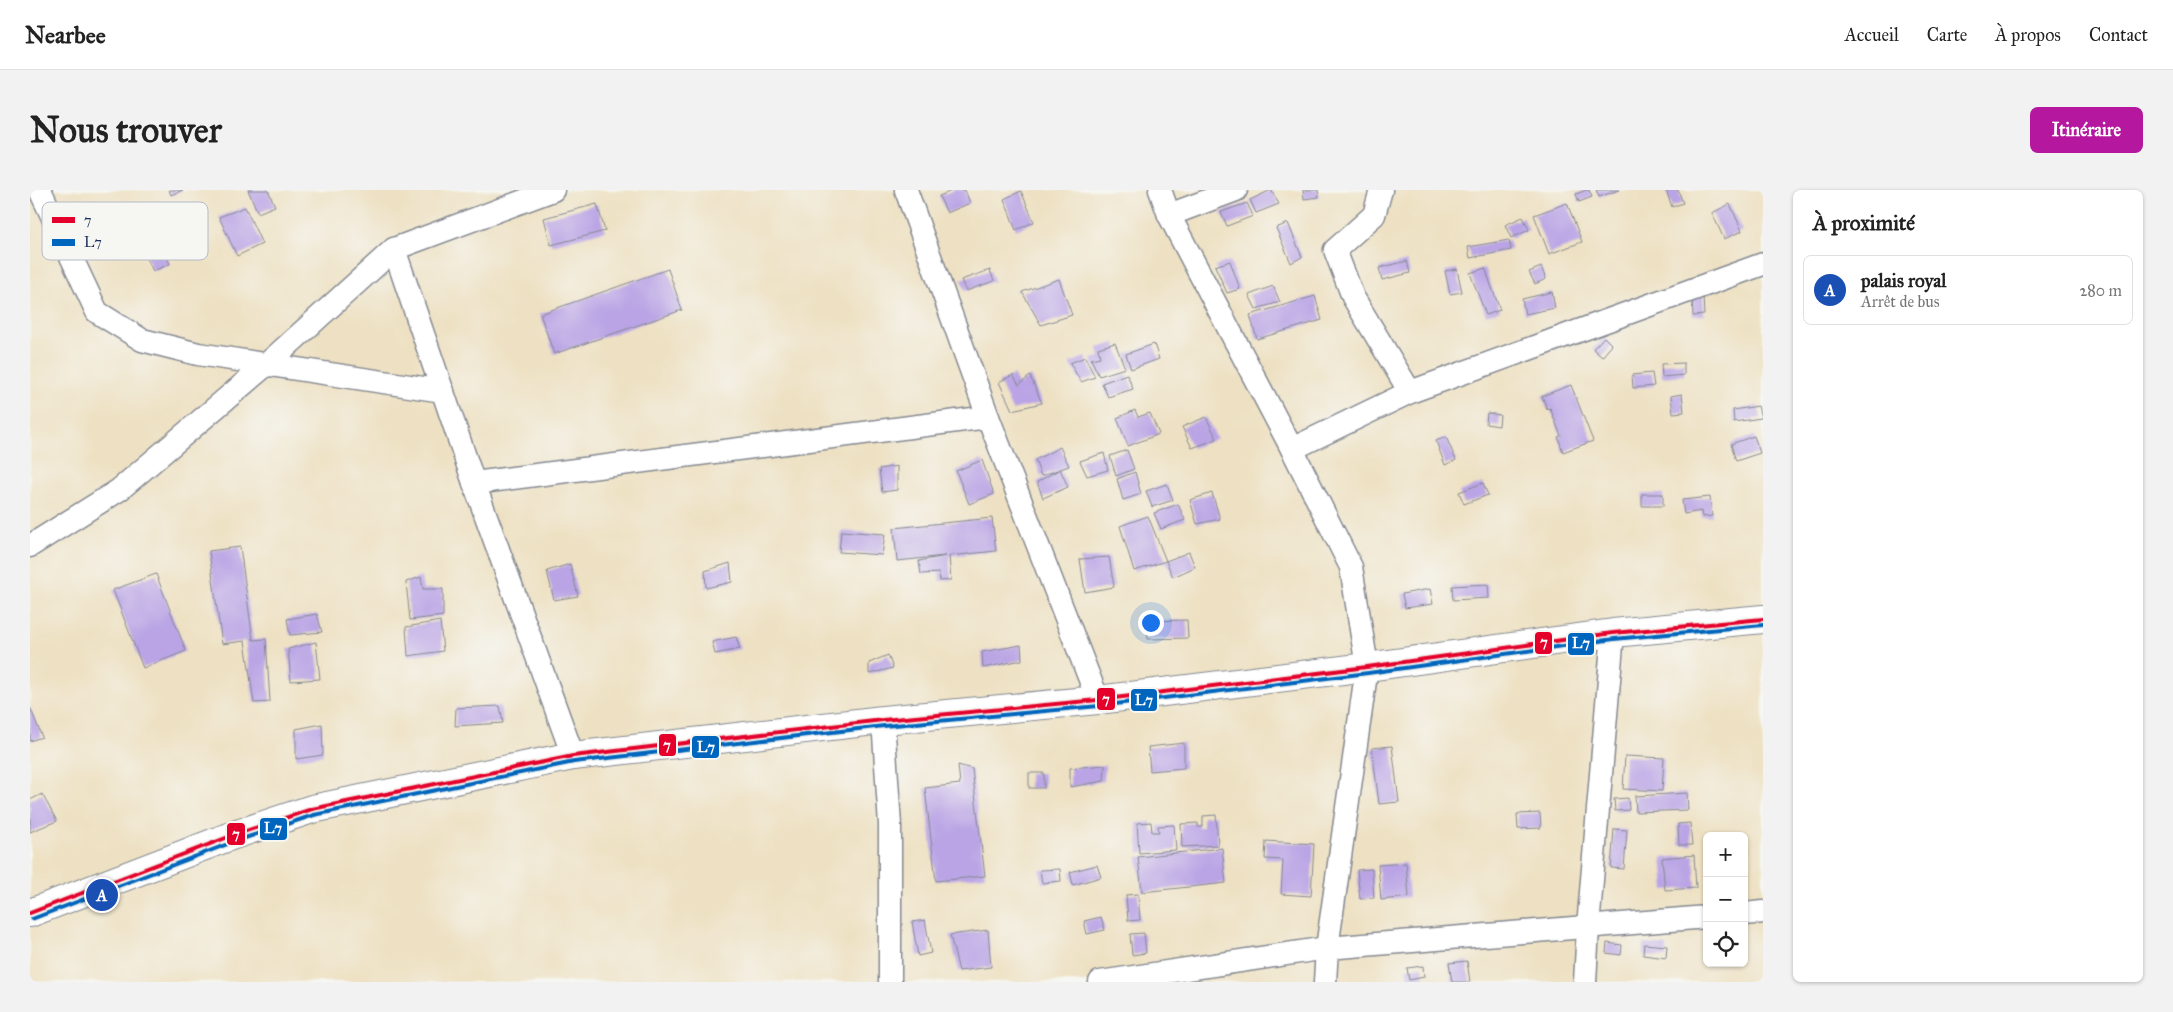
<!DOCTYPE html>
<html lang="fr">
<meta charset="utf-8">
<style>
:root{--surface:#fff;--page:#f2f2f2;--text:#222;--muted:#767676;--line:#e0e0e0;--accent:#b5179e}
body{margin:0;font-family:"IM FELL Great Primer",serif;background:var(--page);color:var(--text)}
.controls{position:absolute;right:15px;bottom:15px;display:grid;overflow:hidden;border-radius:8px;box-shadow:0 1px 4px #0004}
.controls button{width:45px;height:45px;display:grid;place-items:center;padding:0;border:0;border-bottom:1px solid var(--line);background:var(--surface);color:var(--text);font:25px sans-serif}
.you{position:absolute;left:1120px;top:432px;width:18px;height:18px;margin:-12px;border:4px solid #fff;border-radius:50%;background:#1a73e8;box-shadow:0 0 0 8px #1a73e833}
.badge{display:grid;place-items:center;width:32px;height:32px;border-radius:50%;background:var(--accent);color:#fff;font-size:16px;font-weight:700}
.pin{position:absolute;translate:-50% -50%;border:2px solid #fff;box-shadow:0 1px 5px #0006}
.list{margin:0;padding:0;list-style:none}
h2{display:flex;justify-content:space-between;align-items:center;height:65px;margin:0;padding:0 20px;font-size:21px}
h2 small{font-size:16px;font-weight:400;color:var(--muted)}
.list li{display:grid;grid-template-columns:32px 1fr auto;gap:15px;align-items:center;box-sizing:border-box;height:70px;margin:0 10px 10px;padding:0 10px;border:1px solid var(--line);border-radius:8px}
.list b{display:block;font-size:19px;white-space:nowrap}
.list p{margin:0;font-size:16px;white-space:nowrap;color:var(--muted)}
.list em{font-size:16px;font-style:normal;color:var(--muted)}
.icon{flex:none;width:28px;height:28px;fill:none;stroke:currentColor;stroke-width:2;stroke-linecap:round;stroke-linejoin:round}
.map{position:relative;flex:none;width:1733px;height:792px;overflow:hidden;border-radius:8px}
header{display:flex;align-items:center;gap:30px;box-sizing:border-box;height:70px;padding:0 25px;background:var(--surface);border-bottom:1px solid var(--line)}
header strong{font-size:24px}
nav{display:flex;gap:28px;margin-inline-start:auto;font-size:18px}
.intro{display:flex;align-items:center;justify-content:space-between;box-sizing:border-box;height:120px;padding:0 30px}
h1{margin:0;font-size:35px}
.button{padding:12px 22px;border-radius:8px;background:var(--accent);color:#fff;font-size:18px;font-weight:700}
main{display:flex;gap:30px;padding:0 30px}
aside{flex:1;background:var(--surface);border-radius:8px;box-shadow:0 1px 4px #0004}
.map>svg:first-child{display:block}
.building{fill:#baa4e5}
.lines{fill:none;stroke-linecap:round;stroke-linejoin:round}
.minor-casing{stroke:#848890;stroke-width:25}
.tertiary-casing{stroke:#848890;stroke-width:30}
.minor{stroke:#fff;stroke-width:22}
.tertiary{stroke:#fff;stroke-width:28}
.bus-1-casing{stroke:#f6f6f2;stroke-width:8}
.bus-2-casing{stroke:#f6f6f2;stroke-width:8}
.bus-1{stroke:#e4002b;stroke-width:4}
.bus-2{stroke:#0065bd;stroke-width:4}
.key{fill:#f6f6f2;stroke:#b4bac6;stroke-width:1}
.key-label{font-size:14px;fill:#1b2f5e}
.line-badge{stroke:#f6f6f2;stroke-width:2}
.badge-label{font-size:14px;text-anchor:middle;font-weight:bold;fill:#fff}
</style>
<header>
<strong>Nearbee</strong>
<nav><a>Accueil</a><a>Carte</a><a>À propos</a><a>Contact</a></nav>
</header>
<div class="intro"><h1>Nous trouver</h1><a class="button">Itinéraire</a></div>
<main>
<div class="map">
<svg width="1733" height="792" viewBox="0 0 1733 792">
<rect width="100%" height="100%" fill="#f6f6f2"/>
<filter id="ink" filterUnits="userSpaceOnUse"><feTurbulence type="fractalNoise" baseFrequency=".02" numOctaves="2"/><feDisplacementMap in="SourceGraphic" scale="10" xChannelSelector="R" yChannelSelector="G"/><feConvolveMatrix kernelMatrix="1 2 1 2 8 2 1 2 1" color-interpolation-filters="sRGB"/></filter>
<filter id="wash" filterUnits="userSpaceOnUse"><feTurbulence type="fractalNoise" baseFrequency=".0096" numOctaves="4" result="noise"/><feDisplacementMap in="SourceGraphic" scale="20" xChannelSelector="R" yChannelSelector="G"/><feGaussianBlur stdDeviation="1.12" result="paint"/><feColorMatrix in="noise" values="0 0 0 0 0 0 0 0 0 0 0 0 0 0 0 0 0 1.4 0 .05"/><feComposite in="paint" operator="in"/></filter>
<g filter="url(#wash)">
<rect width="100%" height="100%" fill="#eee1c3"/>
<g id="blocks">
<g class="building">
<polygon points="139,0 153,0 141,5"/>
<polygon points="218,0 238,0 245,16 228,23"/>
<polygon points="924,0 935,0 940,13 917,23 909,6"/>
<polygon points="1241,0 1249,14 1226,23 1220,10"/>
<polygon points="1273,0 1288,0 1289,7 1274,9"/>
<polygon points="1556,0 1559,0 1562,7 1549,12 1546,4"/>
<polygon points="1566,0 1589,0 1569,7"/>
<polygon points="1636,0 1648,0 1653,13 1642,17"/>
<polygon points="991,1 1004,32 986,40 974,9"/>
<polygon points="1217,13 1223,26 1197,36 1191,22"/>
<polygon points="1537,13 1552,52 1519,64 1504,25"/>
<polygon points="567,14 575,41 521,55 514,28"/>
<polygon points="1700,14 1712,41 1694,49 1682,23"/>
<polygon points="215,17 232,54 207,66 189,27"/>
<polygon points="1493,27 1499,40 1481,48 1475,35"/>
<polygon points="1258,33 1272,67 1261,73 1246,38"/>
<polygon points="127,44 140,74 123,81 108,50"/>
<polygon points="1479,50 1481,60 1440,68 1438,57"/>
<polygon points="1200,71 1210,99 1197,103 1185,76"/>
<polygon points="1377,71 1380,83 1352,90 1349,78"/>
<polygon points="1511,77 1516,89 1505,94 1499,82"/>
<polygon points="1455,78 1470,120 1456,125 1440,83"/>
<polygon points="638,79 652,120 524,164 510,124"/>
<polygon points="1427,79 1432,102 1420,104 1415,81"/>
<polygon points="960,80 964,91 936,101 931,90"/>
<polygon points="1029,89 1042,125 1011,135 992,102"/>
<polygon points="1243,96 1250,112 1226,119 1219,105"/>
<polygon points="1522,102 1525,118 1495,124 1492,109"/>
<polygon points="1285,106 1292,130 1227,149 1220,125"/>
<polygon points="1662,106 1673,106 1674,125 1663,126"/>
<polygon points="1574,147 1582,155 1572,167 1563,159"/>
<polygon points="1085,153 1095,178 1069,186 1061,169 1070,167 1068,158"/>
<polygon points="1124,154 1129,169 1101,179 1096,164"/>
<polygon points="1055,167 1065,187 1051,192 1040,173"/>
<polygon points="1654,173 1654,185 1632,187 1631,174"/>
<polygon points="1622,183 1624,196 1603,198 1602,185"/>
<polygon points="1097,184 1103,199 1078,207 1072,193"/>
<polygon points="983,185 989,195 1000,186 1012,213 982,220 969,192"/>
<polygon points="1541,195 1563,251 1533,262 1528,247 1531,246 1520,218 1517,219 1512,206"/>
<polygon points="1652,204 1654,222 1643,223 1641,206"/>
<polygon points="1728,216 1731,228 1704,232 1703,220"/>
<polygon points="1105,220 1108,227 1120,223 1129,244 1098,256 1087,228"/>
<polygon points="1457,223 1470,225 1469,236 1456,234"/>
<polygon points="1176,227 1187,249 1162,258 1152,237"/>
<polygon points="1724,246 1730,263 1706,271 1701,254"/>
<polygon points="1416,247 1426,270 1415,275 1406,251"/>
<polygon points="1030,257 1039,276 1011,286 1005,270"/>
<polygon points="1097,260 1104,279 1086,286 1080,266"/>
<polygon points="1074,263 1078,280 1057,286 1050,271"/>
<polygon points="952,270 964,304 939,314 926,281"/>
<polygon points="867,276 867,300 852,302 849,279"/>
<polygon points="1030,279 1038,297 1013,308 1007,292"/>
<polygon points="1105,282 1111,304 1093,310 1087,289"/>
<polygon points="1453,293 1458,305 1434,314 1429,302"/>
<polygon points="1137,294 1143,310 1122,317 1116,301"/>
<polygon points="1182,303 1190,329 1167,334 1160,310"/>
<rect x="1612" y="304" width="21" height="12"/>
<polygon points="1680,307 1682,326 1672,327 1671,321 1654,324 1652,310"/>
<polygon points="1148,314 1155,330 1131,339 1124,323"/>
<polygon points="1118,326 1136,371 1104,381 1090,336"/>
<polygon points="962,328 966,361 919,366 921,390 910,391 909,383 891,384 889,371 915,366 867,371 864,338"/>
<polygon points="811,341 855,344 852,365 809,362"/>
<polygon points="210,357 223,450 236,449 240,512 224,513 215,451 192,454 179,361"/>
<polygon points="1159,362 1165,377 1143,387 1136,371"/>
<polygon points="1079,367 1084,397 1055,402 1050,369"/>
<polygon points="700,373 702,392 676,398 675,381"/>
<polygon points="540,374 548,406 524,410 517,381"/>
<polygon points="126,384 156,461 113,478 83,400"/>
<polygon points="391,387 393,399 413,399 413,426 380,430 376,392"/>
<polygon points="1458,394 1459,408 1423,410 1422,396"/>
<polygon points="1400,399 1403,414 1375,418 1372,404"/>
<polygon points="287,424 292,442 260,445 257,429"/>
<polygon points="1157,430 1158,448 1118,449 1116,431"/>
<polygon points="410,431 413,461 378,466 376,437"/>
<polygon points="706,447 710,459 685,464 682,452"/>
<polygon points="286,452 290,489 261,491 258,459"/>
<polygon points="991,455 992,470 953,478 952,462"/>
<polygon points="858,465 863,478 839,484 839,473"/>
<polygon points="470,516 473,533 425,536 426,518"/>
<polygon points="0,517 12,547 0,551"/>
<polygon points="292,534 293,565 266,569 266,539"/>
<polygon points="1154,553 1154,578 1120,581 1118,557"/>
<polygon points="1362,556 1369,612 1349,614 1342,558"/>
<polygon points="1595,566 1634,568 1632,601 1593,599"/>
<polygon points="928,575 942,579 955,686 906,691 895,598 930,594"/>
<polygon points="1075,575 1074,591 1040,597 1040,578"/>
<rect x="999" y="583" width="15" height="15"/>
<polygon points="1657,603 1658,620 1606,622 1605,606"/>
<polygon points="12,604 27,631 0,642 0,610"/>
<polygon points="1598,608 1599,620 1585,621 1584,609"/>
<polygon points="1510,623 1511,638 1488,639 1487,624"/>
<polygon points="1186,625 1188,655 1152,657 1151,634 1168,633 1168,637 1173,637 1173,626"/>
<polygon points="1121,632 1122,642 1129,642 1128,636 1144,635 1146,660 1109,663 1107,633"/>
<polygon points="1660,633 1662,655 1649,655 1648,634"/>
<polygon points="1584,639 1597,640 1594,679 1581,678"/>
<polygon points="1236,651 1284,654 1281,706 1251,704 1253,670 1235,669"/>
<polygon points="1192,658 1196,693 1112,702 1108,667"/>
<polygon points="1664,665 1666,698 1635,700 1632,668"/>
<polygon points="1376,673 1379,707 1351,710 1348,675"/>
<polygon points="1067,675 1071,687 1043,695 1040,682"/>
<polygon points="1030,679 1031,691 1012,693 1010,680"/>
<polygon points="1342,679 1344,708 1330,709 1327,680"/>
<polygon points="1108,704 1110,730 1098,731 1096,705"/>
<polygon points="1071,727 1075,740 1057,744 1054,731"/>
<polygon points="895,730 901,763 888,766 882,732"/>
<polygon points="958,740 961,777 929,781 920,745"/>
<polygon points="1114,743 1116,763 1102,765 1100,744"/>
<polygon points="1577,753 1592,755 1591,765 1576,763"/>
<polygon points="1614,754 1637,756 1636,768 1613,765"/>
<polygon points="1437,771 1440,792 1422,792 1419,773"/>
<polygon points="1393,776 1394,787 1379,790 1377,778"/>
</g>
</g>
</g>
<g filter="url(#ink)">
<use href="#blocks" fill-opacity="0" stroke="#848890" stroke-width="1"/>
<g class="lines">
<g class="minor-casing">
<g id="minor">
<polyline points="10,0 67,122 112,150 168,164 413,201"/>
<polyline points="876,0 958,227 1068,510"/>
<polyline points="1130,0 1139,25 1262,259 1321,377 1337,477 1297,758 1295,792"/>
<polyline points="1351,0 1344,25 1305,60 1323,107 1380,202"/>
<polyline points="1139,25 1206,0"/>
<polyline points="364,59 444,293 543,566"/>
<polyline points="1262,259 1380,202 1733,74"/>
<polyline points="444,293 958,227"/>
<polyline points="0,356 89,300 237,174 364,59 523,0"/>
<polyline points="853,530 860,635 860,792"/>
<polyline points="1714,724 1733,722"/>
<polyline points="1070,792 1297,758 1677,727"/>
<polyline points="1555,792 1558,737 1583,443"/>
</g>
</g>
<g class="tertiary-casing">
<polyline id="tertiary" points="0,723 201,646 282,619 543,566 853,530 1068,510 1337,477 1583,443 1733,429"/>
</g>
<use href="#minor" class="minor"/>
<use href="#tertiary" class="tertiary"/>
<g class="bus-1-casing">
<polyline id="bus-1" points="0,723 201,646 282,619 543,566 853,530 1068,510 1337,477 1583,443 1733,429"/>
</g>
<g class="bus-2-casing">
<polyline id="bus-2" points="2,729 203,652 284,625 544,572 854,536 1069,516 1338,483 1584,449 1733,435"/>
</g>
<use href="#bus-1" class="bus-1"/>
<use href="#bus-2" class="bus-2"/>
</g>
</g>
<rect x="12" y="12" width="166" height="58" rx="8" class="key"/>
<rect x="22" y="27" width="23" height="6" fill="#e4002b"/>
<rect x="22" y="49" width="23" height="7" fill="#0065bd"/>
<g class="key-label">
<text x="54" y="35">7</text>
<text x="54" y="57">L7</text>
</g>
<g class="line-badge">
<rect x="1504" y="441" width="19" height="24" rx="5" fill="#e4002b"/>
<rect x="1537" y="442" width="28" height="24" rx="5" fill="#0065bd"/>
<rect x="1066" y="497" width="20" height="24" rx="5" fill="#e4002b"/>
<rect x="1100" y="498" width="28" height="24" rx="5" fill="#0065bd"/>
<rect x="628" y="543" width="19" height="24" rx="5" fill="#e4002b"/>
<rect x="661" y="545" width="29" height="24" rx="5" fill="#0065bd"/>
<rect x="229" y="627" width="29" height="24" rx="5" fill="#0065bd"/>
<rect x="196" y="632" width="20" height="24" rx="5" fill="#e4002b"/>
</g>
<g class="badge-label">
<text x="1514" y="457">7</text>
<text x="1551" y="458">L7</text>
<text x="1076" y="514">7</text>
<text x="1114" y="515">L7</text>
<text x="637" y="560">7</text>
<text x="676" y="562">L7</text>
<text x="243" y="643">L7</text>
<text x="206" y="649">7</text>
</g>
</svg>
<div class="controls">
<button>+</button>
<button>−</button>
<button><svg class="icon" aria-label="locate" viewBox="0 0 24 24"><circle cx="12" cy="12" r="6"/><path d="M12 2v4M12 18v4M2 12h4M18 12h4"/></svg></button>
</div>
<div class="you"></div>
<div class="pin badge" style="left:72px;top:705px;background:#1a4fb4">A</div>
</div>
<aside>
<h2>À proximité<small></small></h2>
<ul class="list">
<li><span class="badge" style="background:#1a4fb4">A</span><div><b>palais royal</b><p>Arrêt de bus</p></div><em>280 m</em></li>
</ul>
</aside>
</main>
